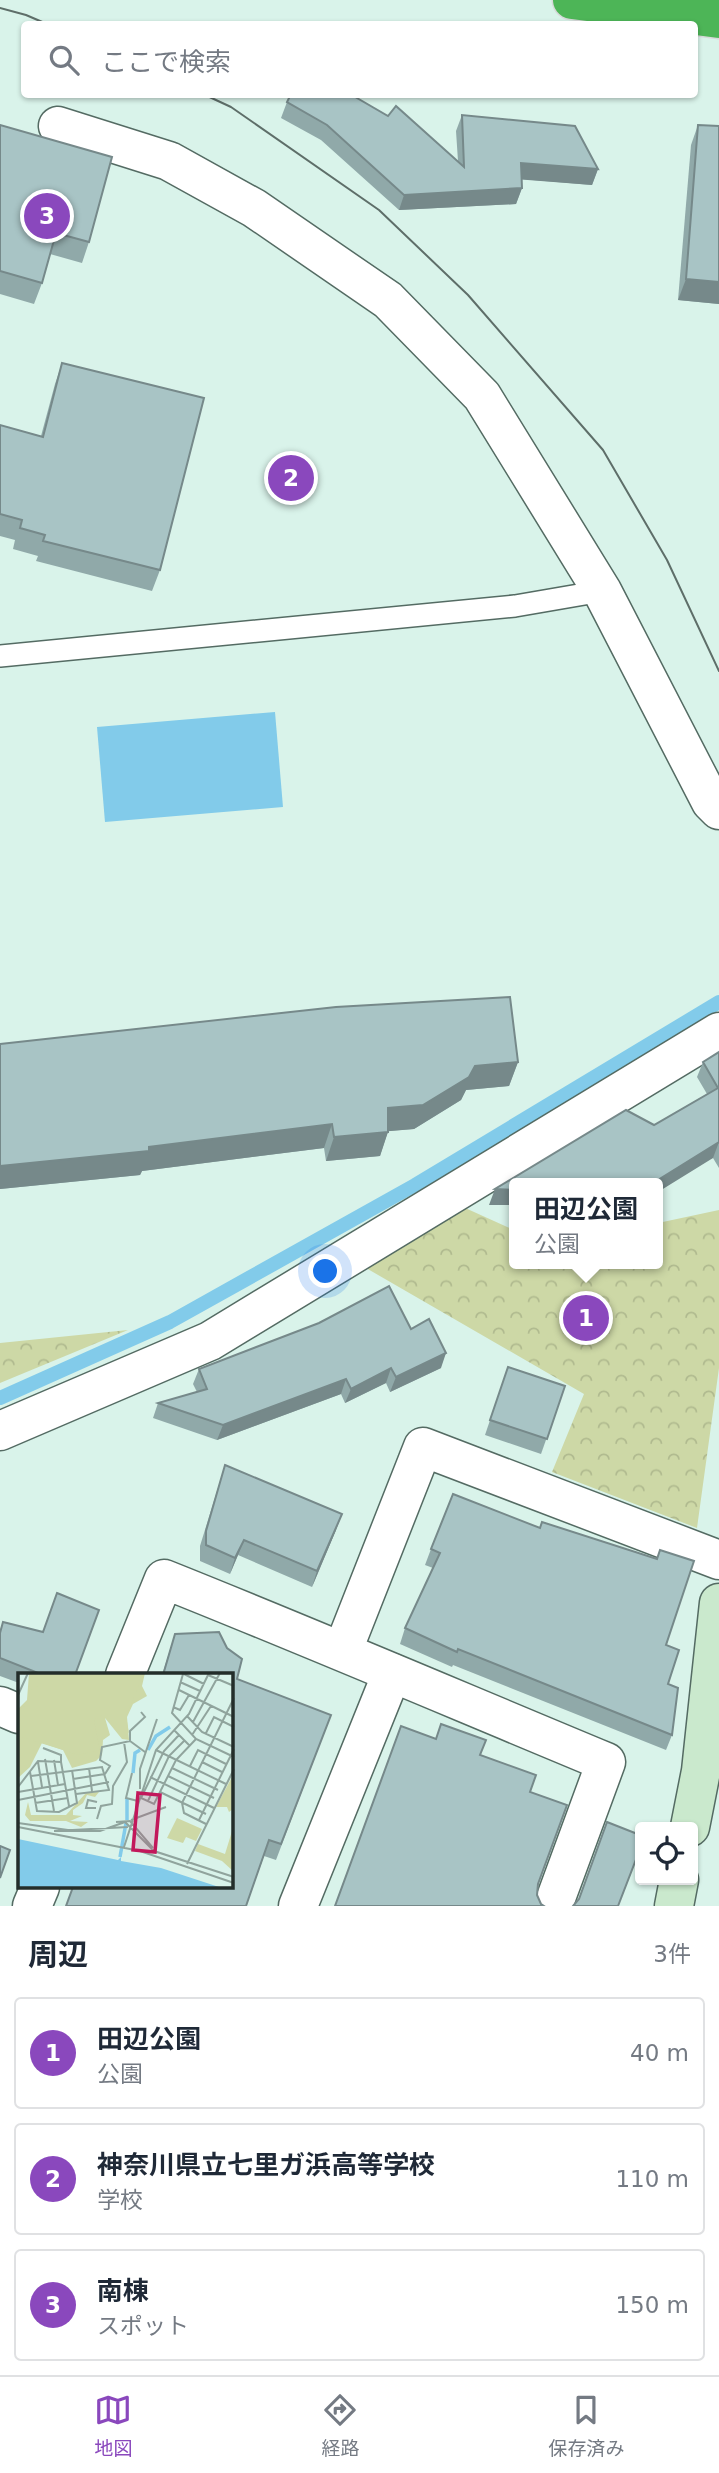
<!DOCTYPE html>
<html lang="ja">
<meta charset="utf-8">
<style>
:root{--surface:#fff;--page:#f2f2f3;--text:#1f2937;--muted:#747a83;--line:#e0e1e3;--accent:#8a48bd}
body{margin:0;font-family:"DejaVu Sans","Noto Sans JP",sans-serif;background:var(--page);color:var(--text)}
.controls{position:absolute;right:21px;bottom:21px;display:grid;overflow:hidden;border-radius:7px;box-shadow:0 2px 5px #0004}
.controls button{width:63px;height:63px;display:grid;place-items:center;padding:0;border:0;border-bottom:2px solid var(--line);background:var(--surface);color:var(--text);font:35px sans-serif}
.you{position:absolute;left:326px;top:1272px;width:24px;height:24px;margin:-18px;border:5px solid #fff;border-radius:50%;background:#1a73e8;box-shadow:0 0 0 10px #1a73e833}
.badge{display:grid;place-items:center;width:46px;height:46px;border-radius:50%;background:var(--accent);color:#fff;font-size:23px;font-weight:700}
.pin{position:absolute;translate:-50% -50%;border:4px solid #fff;box-shadow:0 2px 7px #0006}
.popup{position:absolute;left:509px;top:1178px;width:154px;height:91px;box-sizing:border-box;display:grid;place-content:center;border-radius:7px;background:var(--surface);filter:drop-shadow(0 2px 5px #0005);font-size:23px;white-space:nowrap;color:var(--muted)}
.popup b{font-size:26px;color:var(--text)}
.popup::after{content:'';position:absolute;left:50%;top:100%;margin-left:-14px;border:14px solid transparent;border-top-color:var(--surface)}
.list{margin:0;padding:0;list-style:none}
h2{display:flex;justify-content:space-between;align-items:center;height:91px;margin:0;padding:0 28px;font-size:30px}
h2 small{font-size:23px;font-weight:400;color:var(--muted)}
.list li{display:grid;grid-template-columns:46px 1fr auto;gap:21px;align-items:center;box-sizing:border-box;height:112px;margin:0 14px 14px;padding:0 14px;border:2px solid var(--line);border-radius:7px}
.list b{display:block;font-size:26px;white-space:nowrap}
.list p{margin:0;font-size:23px;white-space:nowrap;color:var(--muted)}
.list em{font-size:23px;font-style:normal;color:var(--muted)}
.icon{flex:none;width:38px;height:38px;fill:none;stroke:currentColor;stroke-width:2;stroke-linecap:round;stroke-linejoin:round}
.map{position:relative;flex:none;width:719px;height:1906px;overflow:hidden}
.search{position:absolute;background:var(--surface);box-shadow:0 2px 5px #0004;left:21px;right:21px;top:21px;height:77px;display:flex;align-items:center;gap:18px;box-sizing:border-box;padding:0 24px;border-radius:7px;color:var(--muted);font-size:26px}
.sheet{height:469px;background:var(--surface)}
nav{display:flex;justify-content:space-around;align-items:center;box-sizing:border-box;height:98px;border-top:2px solid var(--line);background:var(--surface);font-size:19px;color:var(--muted)}
nav a{display:grid;justify-items:center;gap:4px}
nav .on{color:var(--accent)}
.map>svg:first-child{display:block}
.park{fill:url(#park-crowns)}
.water{fill:#82cbea}
.lines{fill:none;stroke-linecap:round;stroke-linejoin:round}
.stream{stroke:#82cbea;stroke-width:14}
.lane-casing{stroke:#546b63;stroke-width:24}
.street-casing{stroke:#546b63;stroke-width:41}
.secondary-casing{stroke:#546b63;stroke-width:41}
.highway-casing{stroke:#d7d9d9;stroke-width:41}
.lane{stroke:#fff;stroke-width:21}
.street{stroke:#fff;stroke-width:38}
.secondary{stroke:#cae9cd;stroke-width:38}
.highway{stroke:#4db557;stroke-width:38}
.tram{stroke:#5e6e69;stroke-width:2}
.wall{fill:#90a9a9}
.shaded-wall{fill:#76898a}
.building{fill:#a8c4c5;stroke:#76898a;stroke-width:2}
.inset-river{fill:none;stroke:#82cbea;stroke-width:3.5}
.inset-road{fill:none;stroke:#90a49d;stroke-width:2}
.view{fill:#c2185b;fill-opacity:0.15;stroke:#c2185b;stroke-width:3.5}
.inset-edge{fill:none;stroke:#232d2a;stroke-width:3.5}
</style>
<div class="map">
<svg width="719" height="1906" viewBox="0 0 719 1906">
<defs>
<pattern id="park-crowns" width="20" height="18" patternUnits="userSpaceOnUse" patternTransform="scale(1.75)"><rect width="20" height="18" fill="#cdd8a6"/><path d="M2 6a3 3 0 1 1 6 0M12 15a3 3 0 1 1 6 0" fill="none" stroke="#b0ba8f"/></pattern>
</defs>
<rect width="100%" height="100%" fill="#d9f3ea"/>
<g class="park">
<polygon points="463,1207 514,1230 514,1264 658,1264 658,1223 719,1210 719,1368 697,1528 552,1472 584,1394 366,1268"/>
<polygon points="128,1330 0,1383 0,1343"/>
</g>
<polygon class="water" points="275,712 283,807 105,822 97,727"/>
<g class="lines">
<polyline class="stream" points="0,1398 170,1322 415,1185 719,1002"/>
<g class="lane-casing">
<polyline id="lane" points="0,656 515,606 602,591"/>
</g>
<g class="street-casing">
<g id="street">
<polyline points="58,126 169,161 254,208 388,300 482,396 602,591 711,802 719,810"/>
<polyline points="0,1431 210,1341 719,1032"/>
<polyline points="343,1650 423,1447 719,1560"/>
<path d="M125,1675l39,-96c148,59 295,122 442,183l-53,144"/>
<polyline points="0,1706 19,1714"/>
<polyline points="32,1906 40,1887"/>
<polyline points="298,1906 392,1673"/>
</g>
</g>
<g class="secondary-casing">
<g id="secondary">
<polyline points="690,1827 701,1771 719,1603"/>
<polyline points="674,1906 679,1880"/>
</g>
</g>
<g class="highway-casing">
<polyline id="highway" points="572,0 719,19"/>
</g>
<use href="#lane" class="lane"/>
<use href="#street" class="street"/>
<use href="#secondary" class="secondary"/>
<use href="#highway" class="highway"/>
<g class="tram">
<polyline points="0,8 26,15 47,24"/>
<polyline points="203,94 231,107 379,210 468,295 603,450 667,560 719,671"/>
</g>
</g>
<g class="wall">
<polygon points="287,102 458,161 456,131 462,115 598,169 592,185 521,179 522,188 516,204 399,210 321,140 281,118"/>
<polygon points="0,125 89,242 82,263 50,254 42,283 34,304 0,294"/>
<polygon points="698,125 719,126 719,304 678,300 691,145"/>
<polygon points="62,363 160,570 152,591 36,561 38,556 13,549 15,540 0,536 0,425 41,436 55,384"/>
<polygon points="0,1044 518,1062 509,1086 466,1090 461,1100 414,1129 388,1131 380,1156 326,1161 324,1148 142,1171 140,1175 0,1189"/>
<polygon points="719,1052 719,1168 713,1158 489,1205 654,1125 707,1094 697,1077 703,1062"/>
<polygon points="411,1329 441,1368 390,1392 386,1383 345,1403 341,1394 217,1440 153,1418 158,1403 197,1392 193,1384 199,1369"/>
<polygon points="508,1367 565,1386 541,1454 485,1435"/>
<polygon points="225,1465 336,1530 312,1587 238,1555 230,1574 200,1561 200,1546"/>
<polygon points="431,1549 666,1645 668,1684 672,1735 666,1750 453,1665 452,1667 400,1644 405,1628 433,1568 425,1565"/>
<polygon points="3,1622 75,1675 19,1675 19,1683 0,1676 0,1630"/>
<polygon points="219,1632 227,1648 242,1659 237,1679 331,1715 276,1860 264,1856 246,1906 66,1906 73,1887 231,1887 231,1675 162,1675 175,1634"/>
</g>
<g class="shaded-wall">
<polygon points="521,163 598,169 592,185 515,179"/>
<polygon points="522,188 516,204 399,210 404,195"/>
<polygon points="686,279 719,282 719,304 678,300"/>
<polygon points="518,1062 509,1086 466,1090 461,1100 414,1129 379,1132 388,1108 475,1066"/>
<polygon points="332,1124 324,1148 142,1171 140,1175 0,1189 0,1166"/>
<polygon points="388,1132 380,1156 326,1161 334,1137"/>
<polygon points="719,1142 713,1158 658,1192 658,1183 653,1183"/>
<polygon points="495,1189 514,1190 514,1205 489,1205"/>
<polygon points="446,1353 441,1368 390,1392 396,1377"/>
<polygon points="391,1368 386,1383 345,1403 351,1389"/>
<polygon points="346,1379 341,1394 217,1440 223,1425"/>
<polygon points="342,1514 336,1530 312,1587 317,1571"/>
<polygon points="244,1540 238,1555 230,1574 235,1558"/>
</g>
<g class="building">
<polygon points="291,94 350,94 388,116 396,106 464,167 462,115 575,126 598,169 521,163 522,188 404,195 327,125 287,102"/>
<polygon points="0,125 112,157 89,242 56,233 42,283 0,271"/>
<polygon points="698,125 719,126 719,282 686,279"/>
<polygon points="62,363 204,398 160,570 43,541 45,535 20,528 22,520 0,514 0,425 43,437"/>
<polygon points="510,997 518,1062 475,1066 469,1077 423,1105 388,1108 388,1132 334,1137 332,1124 149,1147 149,1151 0,1166 0,1044 336,1007"/>
<polygon points="719,1052 719,1142 653,1183 514,1183 514,1190 495,1189 626,1110 654,1125 718,1088 703,1062"/>
<polygon points="389,1286 411,1329 429,1319 446,1353 396,1377 391,1368 351,1389 346,1379 223,1425 158,1403 207,1389 199,1369 319,1323"/>
<polygon points="508,1367 565,1386 547,1439 490,1420"/>
<polygon points="225,1465 342,1514 317,1571 244,1540 235,1558 206,1545 206,1531"/>
<polygon points="453,1494 540,1528 542,1522 657,1559 660,1550 694,1561 666,1645 679,1650 668,1684 678,1688 672,1735 458,1649 457,1652 405,1628 440,1553 431,1549"/>
<polygon points="57,1593 99,1610 75,1675 43,1675 0,1658 0,1633 3,1622 43,1632"/>
<polygon points="219,1632 227,1648 242,1659 237,1679 331,1715 281,1844 269,1840 246,1906 66,1906 73,1887 231,1887 231,1675 163,1675 175,1634"/>
<polygon points="441,1724 486,1740 480,1755 536,1775 530,1792 567,1805 538,1884 537,1895 541,1904 544,1906 335,1906 401,1726 436,1739"/>
<polygon points="607,1822 640,1835 640,1849 618,1906 573,1906 579,1899"/>
<polygon points="0,1846 10,1850 0,1878"/>
</g>
<g transform="translate(18 1673)">
<rect width="215" height="215" fill="#d9f3ea"/>
<path d="M81,119l-4,5 -8,-2 -4,8 -10,7v5l9,1 -12,5 18,1 -7,5 -15,-6h-36l-5,-6 3,-13 3,13h35l20,-22z" fill="#cdd8a6"/>
<path d="M11,0h116l-3,13 5,10 -14,8 -6,13 2,23 -7,-1 -17,-21 5,17 -7,5 -1,15 -6,6 -24,7 -9,-18 -21,-7 -12,24 -12,11v-69l9,-9zM215,155v43l-11,-10 -27,-10 3,-7 27,10z" fill="#cdd8a6"/>
<path d="M25,0h101l-18,43 3,17 -27,-18 -8,5 6,30 -21,5 -61,-19v-25l10,-7 1,-12 11,-8zM159,145l25,11 -6,12 -10,-4 -3,6 -16,-5z" fill="#cdd8a6"/>
<path d="M214,104l1,32 -4,3 -2,-5h-11z" fill="#cdd8a6"/>
<path d="M0,166l100,21 3,-3v4l40,7 61,20h-204z" fill="#82cbea"/>
<path class="inset-river" d="M130,77l8,-14 14,-9M115,100l2,-20 5,-3M109,125v22M102,184l6,-34"/>
<path class="inset-road" d="M165,1l-11,39 24,26 38,18M166,1l20,10M190,2l26,11M162,9l20,9M161,17l55,27M0,22l10,-22M155,34l7,3 9,-15M169,43l15,16 32,15M175,49l27,-49M156,57l16,16M188,60l8,-16 20,10M161,62l-15,16 -23,47 13,6 22,-44 20,-21M174,62l19,-29M112,68v-10l15,-14 -4,-5M25,75l18,7v7M138,77l70,34M27,86l9,52M36,87l4,25M20,89l4,25M184,89l20,10M172,93l8,-16 28,14M71,95l3,23M154,95l46,22M12,99l7,39 22,1 18,-9 -5,-33M114,100l-6,25 12,3M87,101l5,-8 -10,-6 2,-13 28,-6 15,11M13,103l71,-9 7,23 -33,4M150,103l46,22M132,104l64,31M55,106l32,-5M0,114l20,-26 23,1 8,44M122,116v-20l17,-50M0,119l47,-8M142,119l46,22M0,127l91,-18M130,128l21,-45 16,-16M17,130l33,-5M78,135h-10l2,-8 9,2M79,146l4,-13 11,-2 1,-18 14,-24 -3,-20M113,147l35,-13M181,147l35,-71M98,149l14,-1 23,27M0,150l57,8h25l25,-9 29,29 80,26M188,151l-22,-11 -2,-10 52,-105M0,154l122,24 94,32M36,158l74,-4M106,174l32,-97 33,-36 20,-41M169,191l47,-95"/>
<path class="view" d="M120,120l22,2 -5,57 -22,-2z"/>
<rect width="215" height="215" class="inset-edge"/>
</g>
</svg>
<div class="controls">
<button><svg class="icon" aria-label="locate" viewBox="0 0 24 24"><circle cx="12" cy="12" r="6"/><path d="M12 2v4M12 18v4M2 12h4M18 12h4"/></svg></button>
</div>
<div class="you"></div>
<div class="pin badge" style="left:586px;top:1318px">1</div>
<div class="popup"><b>田辺公園</b>公園</div>
<div class="pin badge" style="left:291px;top:478px">2</div>
<div class="pin badge" style="left:47px;top:216px">3</div>
<div class="search"><svg class="icon" aria-label="search" viewBox="0 0 24 24"><circle cx="10" cy="10" r="6"/><path d="M15 15l6 6"/></svg>ここで検索</div>
</div>
<section class="sheet">
<h2>周辺<small>3件</small></h2>
<ul class="list">
<li><span class="badge">1</span><div><b>田辺公園</b><p>公園</p></div><em>40 m</em></li>
<li><span class="badge">2</span><div><b>神奈川県立七里ガ浜高等学校</b><p>学校</p></div><em>110 m</em></li>
<li><span class="badge">3</span><div><b>南棟</b><p>スポット</p></div><em>150 m</em></li>
</ul>
</section>
<nav>
<a class="on"><svg class="icon" aria-label="map" viewBox="0 0 24 24"><path d="M3 6l6-2 6 2 6-2v14l-6 2-6-2-6 2zM9 4v14M15 6v14"/></svg>地図</a>
<a><svg class="icon" aria-label="directions" viewBox="0 0 24 24"><path d="M12 3l9 9-9 9-9-9zM9 14v-3h6M13 9l2 2-2 2"/></svg>経路</a>
<a><svg class="icon" aria-label="saved" viewBox="0 0 24 24"><path d="M7 4h10v16l-5-4-5 4z"/></svg>保存済み</a>
</nav>
